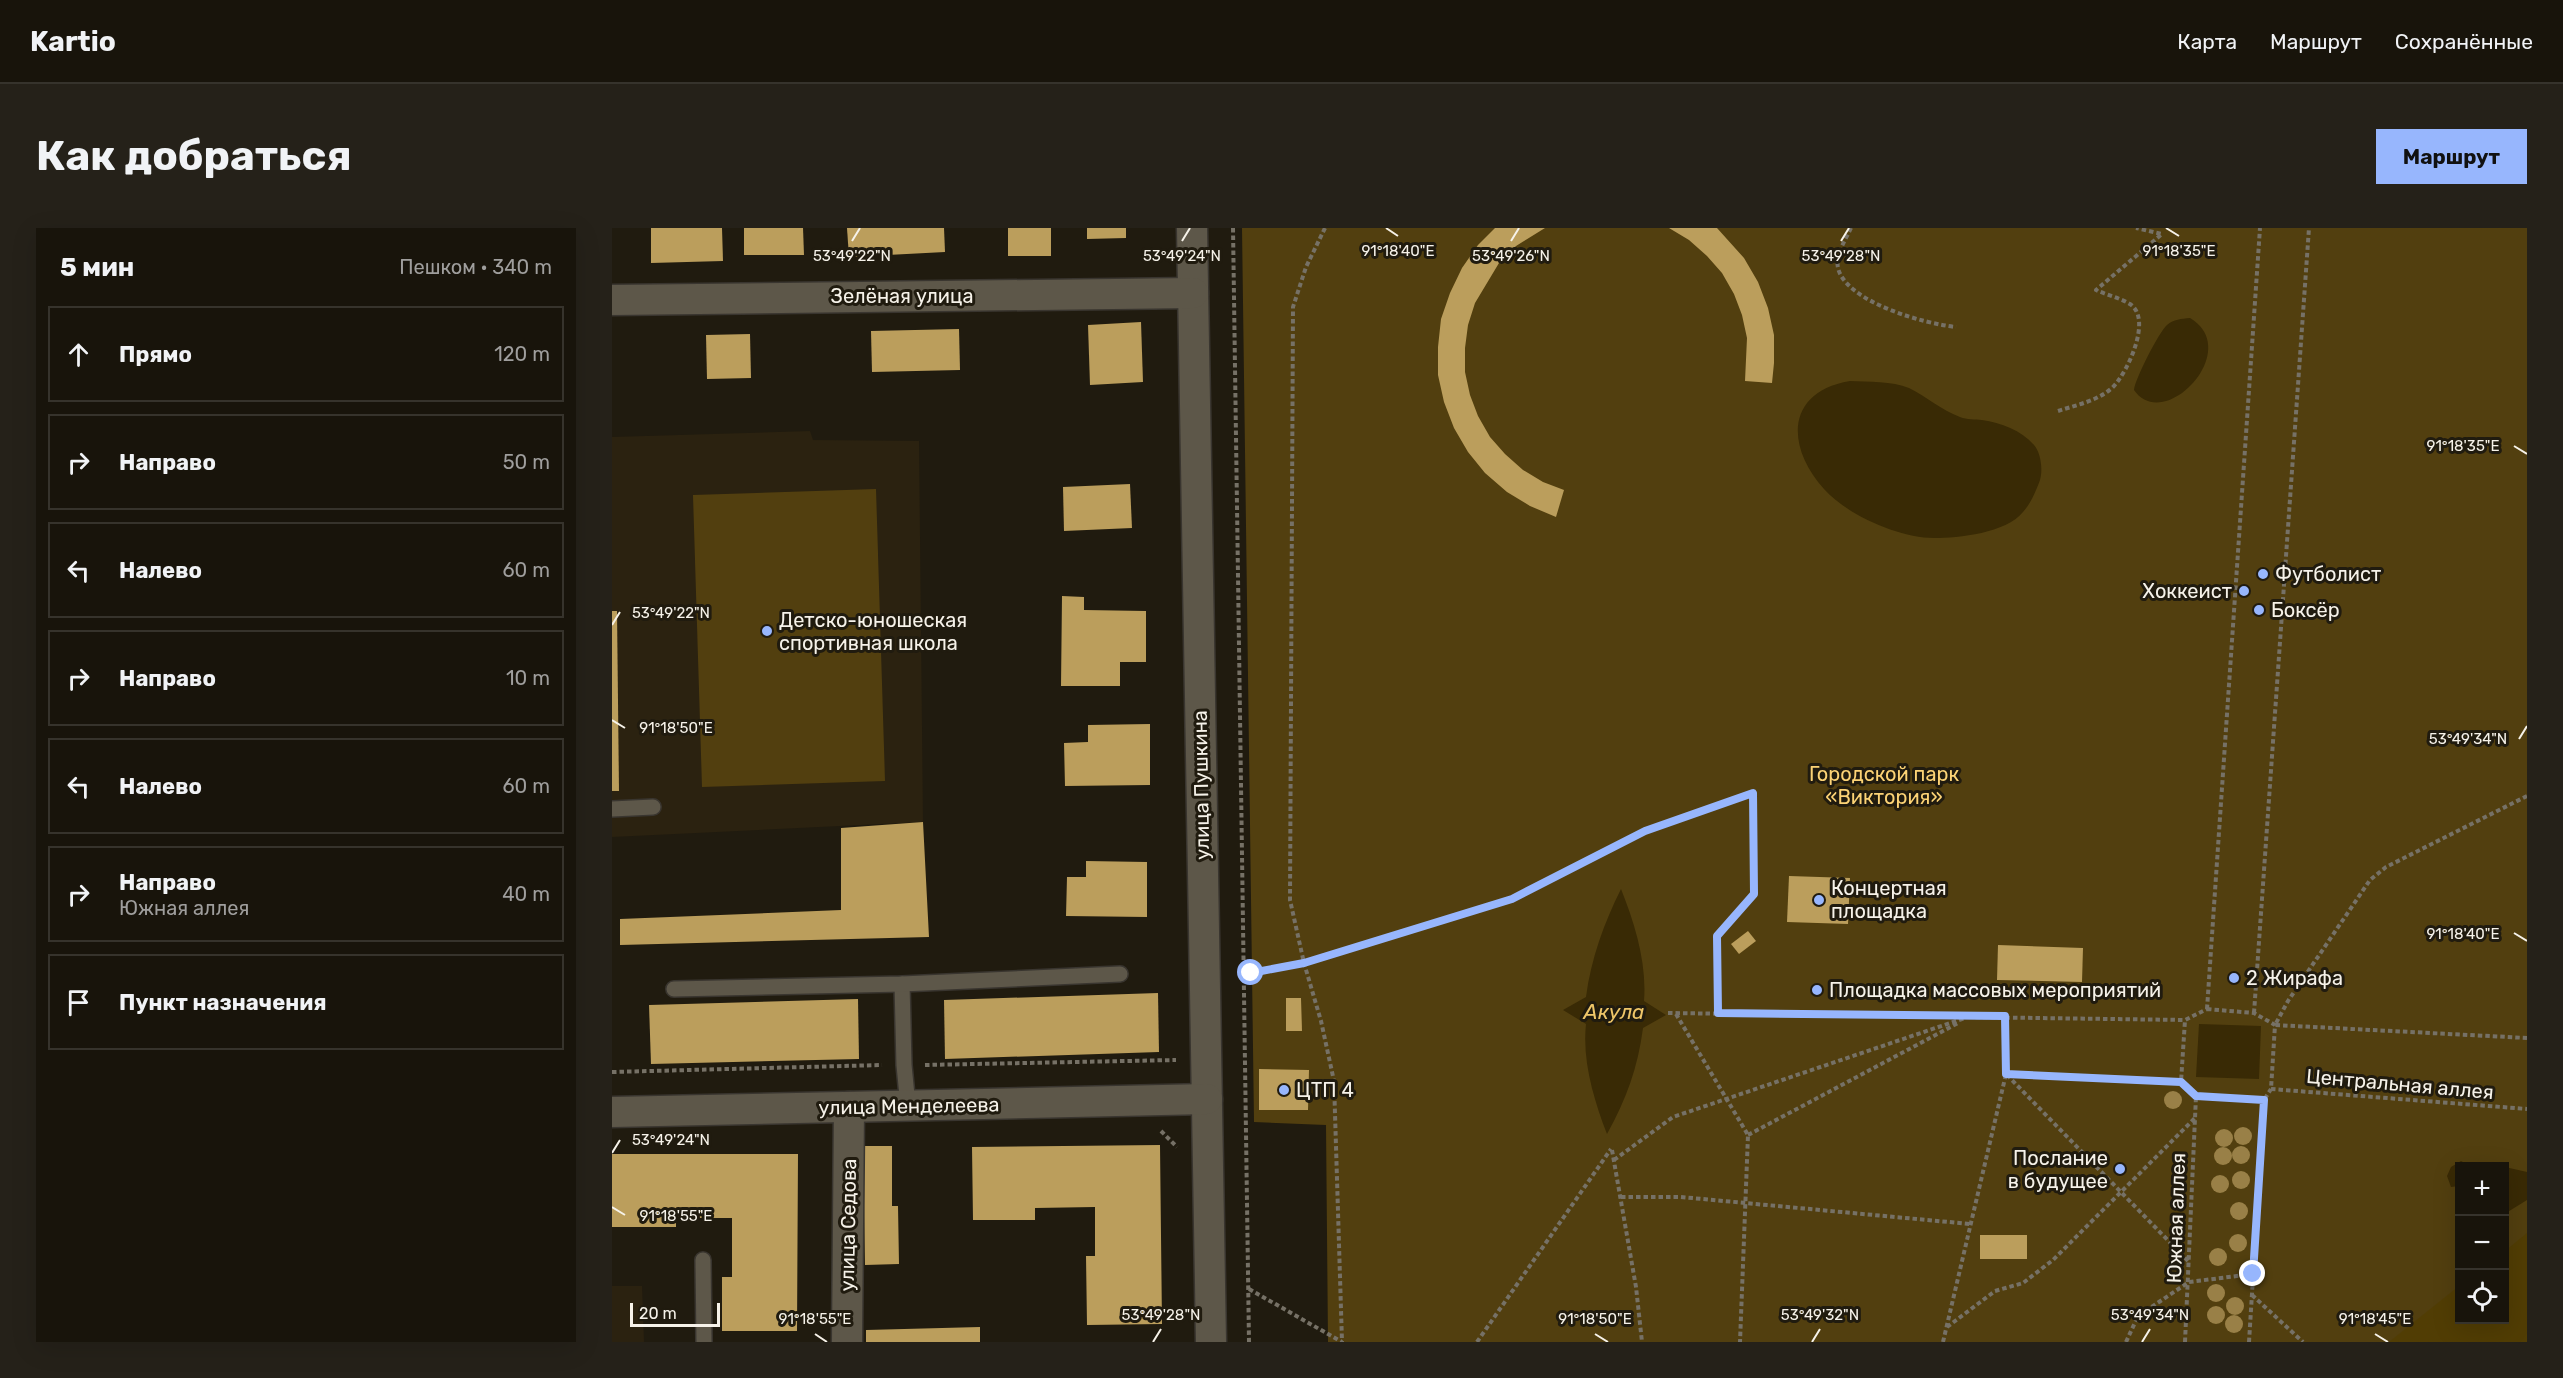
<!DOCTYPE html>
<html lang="ru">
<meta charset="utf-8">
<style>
:root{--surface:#18140b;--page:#252119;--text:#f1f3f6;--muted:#9f9e9d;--line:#36332c;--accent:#97b6fd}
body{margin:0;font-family:Rubik,sans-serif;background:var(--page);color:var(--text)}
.controls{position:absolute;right:18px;bottom:18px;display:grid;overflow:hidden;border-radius:0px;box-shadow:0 6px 24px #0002}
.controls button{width:54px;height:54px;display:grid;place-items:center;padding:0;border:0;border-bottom:2px solid var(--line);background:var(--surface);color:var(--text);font:30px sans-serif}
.scale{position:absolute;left:18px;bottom:15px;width:90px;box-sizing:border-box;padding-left:6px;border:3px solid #f6f2e9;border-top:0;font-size:16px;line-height:21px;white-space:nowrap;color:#f6f2e9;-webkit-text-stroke:4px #201b0f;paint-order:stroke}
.stop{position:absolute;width:18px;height:18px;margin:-14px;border:4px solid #97b6fd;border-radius:50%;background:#fff}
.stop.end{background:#97b6fd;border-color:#fff;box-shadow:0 2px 6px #0008}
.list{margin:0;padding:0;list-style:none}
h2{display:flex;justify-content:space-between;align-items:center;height:78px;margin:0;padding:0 24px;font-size:26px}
h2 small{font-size:20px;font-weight:400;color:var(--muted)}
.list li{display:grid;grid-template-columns:39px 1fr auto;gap:18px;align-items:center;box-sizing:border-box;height:96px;margin:0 12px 12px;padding:0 12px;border:2px solid var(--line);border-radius:0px}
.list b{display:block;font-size:22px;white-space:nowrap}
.list p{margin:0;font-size:20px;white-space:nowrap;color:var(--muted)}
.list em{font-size:20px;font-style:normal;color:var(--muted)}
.icon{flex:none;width:33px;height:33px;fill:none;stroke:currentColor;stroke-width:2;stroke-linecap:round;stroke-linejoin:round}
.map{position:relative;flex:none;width:1915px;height:1114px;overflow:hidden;border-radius:0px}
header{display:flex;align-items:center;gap:36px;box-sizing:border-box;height:84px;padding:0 30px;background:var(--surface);border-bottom:2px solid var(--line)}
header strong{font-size:28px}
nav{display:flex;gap:33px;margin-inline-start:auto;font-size:21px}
.intro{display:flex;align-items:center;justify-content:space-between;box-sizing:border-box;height:144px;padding:0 36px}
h1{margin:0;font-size:42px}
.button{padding:15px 27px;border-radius:0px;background:var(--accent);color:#111;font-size:21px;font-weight:700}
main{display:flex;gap:36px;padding:0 36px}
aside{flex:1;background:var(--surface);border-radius:0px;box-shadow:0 6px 24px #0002}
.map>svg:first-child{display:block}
.built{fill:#2b2210}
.green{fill:#523f0f;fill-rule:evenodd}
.forest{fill:#513d04}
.water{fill:#392a05}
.building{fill:#bb9e5c}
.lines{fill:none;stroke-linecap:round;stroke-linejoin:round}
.service-casing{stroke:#39352f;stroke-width:18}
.minor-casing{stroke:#39352f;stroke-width:33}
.path{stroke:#767166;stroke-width:4;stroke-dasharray:4.5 3;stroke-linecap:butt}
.service{stroke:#5d5749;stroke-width:15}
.minor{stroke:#5d5749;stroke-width:30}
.tree{fill:#998047}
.route{stroke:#97b6fd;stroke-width:8}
.ticks{fill:none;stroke:#f6f2e9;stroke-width:2}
.poi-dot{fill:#97b6fd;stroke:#201b0f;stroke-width:2}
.labels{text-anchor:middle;stroke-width:6;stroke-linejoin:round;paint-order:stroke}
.street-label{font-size:20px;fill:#f6f2e9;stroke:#201b0f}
.poi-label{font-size:20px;fill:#f6f2e9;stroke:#201b0f;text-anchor:start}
.park-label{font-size:20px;fill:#fcd375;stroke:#201b0f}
.water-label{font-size:21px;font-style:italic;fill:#efc668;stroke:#201b0f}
.ticks-label{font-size:15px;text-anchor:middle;fill:#f6f2e9;stroke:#201b0f;stroke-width:6;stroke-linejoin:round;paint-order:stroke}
</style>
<header>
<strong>Kartio</strong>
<nav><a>Карта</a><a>Маршрут</a><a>Сохранённые</a></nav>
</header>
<div class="intro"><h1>Как добраться</h1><a class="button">Маршрут</a></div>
<main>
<aside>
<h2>5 мин<small>Пешком · 340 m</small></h2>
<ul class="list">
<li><svg class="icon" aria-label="ahead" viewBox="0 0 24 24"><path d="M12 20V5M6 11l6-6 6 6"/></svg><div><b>Прямо</b></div><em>120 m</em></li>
<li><svg class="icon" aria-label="right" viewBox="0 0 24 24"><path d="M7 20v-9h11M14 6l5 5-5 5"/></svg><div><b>Направо</b></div><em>50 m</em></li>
<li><svg class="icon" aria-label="left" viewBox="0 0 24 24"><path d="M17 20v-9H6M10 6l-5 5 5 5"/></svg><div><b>Налево</b></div><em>60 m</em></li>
<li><svg class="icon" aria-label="right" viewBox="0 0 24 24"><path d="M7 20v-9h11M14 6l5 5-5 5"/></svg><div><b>Направо</b></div><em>10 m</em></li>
<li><svg class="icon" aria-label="left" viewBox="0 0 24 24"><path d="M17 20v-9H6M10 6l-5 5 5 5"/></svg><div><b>Налево</b></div><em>60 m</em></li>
<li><svg class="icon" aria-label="right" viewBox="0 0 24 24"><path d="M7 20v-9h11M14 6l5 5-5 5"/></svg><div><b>Направо</b><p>Южная аллея</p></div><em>40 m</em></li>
<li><svg class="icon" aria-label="arrive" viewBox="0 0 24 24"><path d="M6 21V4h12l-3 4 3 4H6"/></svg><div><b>Пункт назначения</b></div></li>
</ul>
</aside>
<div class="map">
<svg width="1915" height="1114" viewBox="0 0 1915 1114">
<rect width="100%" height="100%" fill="#201b0f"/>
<g class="built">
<polygon points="198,203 201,212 307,213 311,594 0,609 0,209"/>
<polygon points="0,1058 30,1058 32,1114 0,1114"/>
</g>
<g class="green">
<path d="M630,0h1285v1114h-1199l-2,-217 -72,-3zM1848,938h44v154h-44z"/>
<polygon points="264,261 273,553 90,559 81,267"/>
</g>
<polygon class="forest" points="1915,1005 1915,1114 1777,1114 1847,1058 1848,1092 1892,1092 1893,1023"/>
<g class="water">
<path d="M1578,90c54,32 -26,116 -56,72 1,-11 25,-58 33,-65 7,-6 14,-6 23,-7z"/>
<path d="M1238,153c18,1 42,0 59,7 18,9 32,22 51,29 7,3 15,2 22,3 19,3 39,10 52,25 7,8 9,25 6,35 -4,11 -9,23 -17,32 -17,21 -64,26 -89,26 -35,0 -87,-23 -110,-49 -38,-42 -39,-97 26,-108z"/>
<path d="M1009,661c14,35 26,74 23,112l22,14 -23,13c-5,39 -17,72 -36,106 -13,-34 -25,-73 -21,-110l-23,-14 23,-13c5,-38 18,-74 35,-108z"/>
<polygon points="1587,796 1649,798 1647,851 1584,849"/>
<polygon points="1849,933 1859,938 1848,938 1847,958 1839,959 1835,948 1839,939"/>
<polygon points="1893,939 1915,944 1915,972 1894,985 1892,984"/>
</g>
<g class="building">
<polygon points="39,0 110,0 111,33 39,35"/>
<polygon points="132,0 191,0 192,27 132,27"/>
<polygon points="235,0 332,0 333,24 237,29"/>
<rect x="396" y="0" width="43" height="28"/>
<polygon points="475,0 514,0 514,10 475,11"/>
<polygon points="883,0 933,0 904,18 887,35 863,75 856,97 853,120 853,144 858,167 866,188 878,209 893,226 911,242 931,254 952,262 944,289 918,278 895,264 873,245 856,224 842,200 832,174 826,147 826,119 829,91 838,65 850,40 866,17"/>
<polygon points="1057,0 1105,0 1132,30 1146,54 1156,80 1162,107 1162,135 1160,155 1133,153 1135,110 1130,87 1122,66 1110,45 1095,28 1077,12"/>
<polygon points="529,94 531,154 478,157 476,97"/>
<polygon points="347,101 348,142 260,144 259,103"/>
<polygon points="138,106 139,150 95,151 94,107"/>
<polygon points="518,256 520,300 452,303 451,259"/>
<polygon points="450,368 472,369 472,382 534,383 534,434 508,434 508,458 449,458"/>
<polygon points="0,383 5,383 7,563 0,563"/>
<polygon points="538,496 538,557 453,558 452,515 476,514 476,497"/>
<polygon points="311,594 317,709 8,717 8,691 229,682 229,600"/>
<polygon points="474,633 535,634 535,689 454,688 455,649 474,649"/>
<polygon points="1177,648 1238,650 1236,696 1175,694"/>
<polygon points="1136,703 1144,713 1127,726 1119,716"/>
<polygon points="1386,717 1471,720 1470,754 1385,752"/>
<polygon points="546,765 547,824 333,831 332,772"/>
<polygon points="674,770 689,770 690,803 674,803"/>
<polygon points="246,771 247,831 39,836 37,777"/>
<polygon points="647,841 697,842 696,882 647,882"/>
<polygon points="548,917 550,1096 475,1097 474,1028 483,1028 483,979 423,980 423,992 361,992 360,919"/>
<polygon points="251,918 280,918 280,978 286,978 287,1036 253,1037"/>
<polygon points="0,926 186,926 185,1103 110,1103 110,1049 120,1049 120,990 64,990 64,999 0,999"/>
<rect x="1368" y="1007" width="47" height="24"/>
<polygon points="368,1099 368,1114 254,1114 254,1102"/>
</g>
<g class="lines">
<g class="service-casing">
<g id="service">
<polyline points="0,581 41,579"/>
<polyline points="290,756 292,837 296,878"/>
<polyline points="62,761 290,756 508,746"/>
<polyline points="91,1032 92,1114"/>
</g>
</g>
<g class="minor-casing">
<g id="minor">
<polyline points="580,0 599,1114"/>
<polyline points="0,72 581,65"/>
<polyline points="0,884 595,871"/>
<polyline points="235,1114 237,879"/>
</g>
</g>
<g class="path">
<polyline points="621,0 637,1114"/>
<polyline points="713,0 694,39 681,79 678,672 692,735 709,793 722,853 730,1114"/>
<path d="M1239,0c-5,11 -16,27 -13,40 8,34 87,56 118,59"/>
<path d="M1446,183c18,-6 40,-10 55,-24 14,-14 40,-68 17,-83 -10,-6 -23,-9 -34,-14l66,-56 -26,-6"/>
<polyline points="1915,568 1774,639 1758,652 1676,773 1663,797 1915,810"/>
<polyline points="632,750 639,745 692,735 900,671 1033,603 1141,565 1142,666 1105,708 1106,785"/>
<polyline points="1595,781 1648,0"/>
<polygon points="1595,781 1642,785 1663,797 1659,861 1652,872 1584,868 1569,854 1573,792"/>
<polyline points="1056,785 1573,792"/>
<polyline points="1642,785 1697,0"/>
<polyline points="1064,786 1136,907 1128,1114"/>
<polyline points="313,837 564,832"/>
<polyline points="0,844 270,837"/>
<polyline points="1395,847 1578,1035"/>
<polyline points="1395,847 1569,854"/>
<polyline points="1659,861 1915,881"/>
<polyline points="549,903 565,919"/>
<polyline points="1136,907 1346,795"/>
<polyline points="1000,922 1024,1059 1030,1114"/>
<polyline points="1002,932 1061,889 1353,790"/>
<polyline points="1009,969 1069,969 1358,996"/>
<polyline points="637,1061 730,1114"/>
<polyline points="1640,1067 1691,1114"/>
<polyline points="1335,1099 1383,1063 1411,1055 1441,1032 1583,890"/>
<polyline points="865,1114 999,921"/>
<polyline points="1331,1114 1394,846 1393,788"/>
<polyline points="1514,1114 1526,1088 1577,1054 1641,1046"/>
<polyline points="1573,1114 1584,868"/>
<polyline points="1637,1114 1652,872"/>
</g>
<use href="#service" class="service"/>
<use href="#minor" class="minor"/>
</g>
<g class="tree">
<circle cx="1561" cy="872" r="9"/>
<circle cx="1631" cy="908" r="9"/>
<circle cx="1612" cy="910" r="9"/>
<circle cx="1629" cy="927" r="9"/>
<circle cx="1611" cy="928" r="9"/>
<circle cx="1629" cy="952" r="9"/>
<circle cx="1608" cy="956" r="9"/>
<circle cx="1627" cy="983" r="9"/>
<circle cx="1626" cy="1015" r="9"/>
<circle cx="1606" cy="1029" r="9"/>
<circle cx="1604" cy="1065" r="9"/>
<circle cx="1623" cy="1078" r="9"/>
<circle cx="1604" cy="1087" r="9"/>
<circle cx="1622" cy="1096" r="9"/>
</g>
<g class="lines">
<polyline class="route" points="639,745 692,735 900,671 1033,603 1141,565 1142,666 1105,708 1106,785 1393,788 1394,846 1569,854 1584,868 1652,872 1641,1046"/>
</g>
<path class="ticks" d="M774,0l12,8M1554,0l13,8M240,13l8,-13M570,13l8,-13M899,13l8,-13M1229,13l8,-13M1902,218l13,8M0,397l8,-13M0,492l13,8M1907,511l8,-13M1902,705l13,8M0,925l8,-13M0,979l13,8M203,1106l12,8M983,1106l13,8M1763,1106l13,8M541,1114l8,-13M1200,1114l8,-13M1530,1114l8,-13"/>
<g class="poi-dot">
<circle cx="1651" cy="346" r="6"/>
<circle cx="1632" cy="363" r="6"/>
<circle cx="1647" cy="382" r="6"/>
<circle cx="155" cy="403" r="6"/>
<circle cx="1207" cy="672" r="6"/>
<circle cx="1622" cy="750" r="6"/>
<circle cx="1205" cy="762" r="6"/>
<circle cx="672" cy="862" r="6"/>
<circle cx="1508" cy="941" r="6"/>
</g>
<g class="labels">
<g class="street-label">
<text x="290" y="75">Зелёная улица</text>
<text transform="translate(589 557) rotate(-91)" y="7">улица Пушкина</text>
<text transform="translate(1788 856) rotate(5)" y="7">Центральная аллея</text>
<text transform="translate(297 878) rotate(-1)" y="7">улица Менделеева</text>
<text transform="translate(1564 990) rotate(-88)" y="7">Южная аллея</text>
<text transform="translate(236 997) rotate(-89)" y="7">улица Седова</text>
</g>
<g class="poi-label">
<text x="1663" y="353">Футболист</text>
<text x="1620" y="370" text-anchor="end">Хоккеист</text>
<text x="1659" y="389">Боксёр</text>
<text x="167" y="399">Детско-юношеская<tspan x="167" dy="23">спортивная школа</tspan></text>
<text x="1219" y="667">Концертная<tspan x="1219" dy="23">площадка</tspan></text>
<text x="1634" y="757">2 Жирафа</text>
<text x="1217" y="769">Площадка массовых мероприятий</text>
<text x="684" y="869">ЦТП 4</text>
<text x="1496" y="937" text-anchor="end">Послание<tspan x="1496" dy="23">в будущее</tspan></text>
</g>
<g class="park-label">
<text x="1272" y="553">Городской парк<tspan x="1272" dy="23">«Виктория»</tspan></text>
</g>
<g class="water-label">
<text x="1002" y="791">Акула</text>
</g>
</g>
<g class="ticks-label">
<text x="1567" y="28">91°18'35"E</text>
<text x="786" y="28">91°18'40"E</text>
<text x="240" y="33">53°49'22"N</text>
<text x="570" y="33">53°49'24"N</text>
<text x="899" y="33">53°49'26"N</text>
<text x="1229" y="33">53°49'28"N</text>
<text x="1851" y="223">91°18'35"E</text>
<text x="59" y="390">53°49'22"N</text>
<text x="64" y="505">91°18'50"E</text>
<text x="1856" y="516">53°49'34"N</text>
<text x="1851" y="711">91°18'40"E</text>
<text x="59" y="917">53°49'24"N</text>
<text x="64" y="993">91°18'55"E</text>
<text x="549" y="1092">53°49'28"N</text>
<text x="1208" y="1092">53°49'32"N</text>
<text x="1538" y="1092">53°49'34"N</text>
<text x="203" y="1096">91°18'55"E</text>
<text x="983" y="1096">91°18'50"E</text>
<text x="1763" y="1096">91°18'45"E</text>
</g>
</svg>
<div class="controls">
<button>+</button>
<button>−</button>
<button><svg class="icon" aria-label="locate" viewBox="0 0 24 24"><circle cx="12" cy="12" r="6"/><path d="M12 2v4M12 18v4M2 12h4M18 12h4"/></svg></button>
</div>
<div class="scale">20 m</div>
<div class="stop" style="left:639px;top:745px"></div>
<div class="stop end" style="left:1641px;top:1046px"></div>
</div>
</main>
